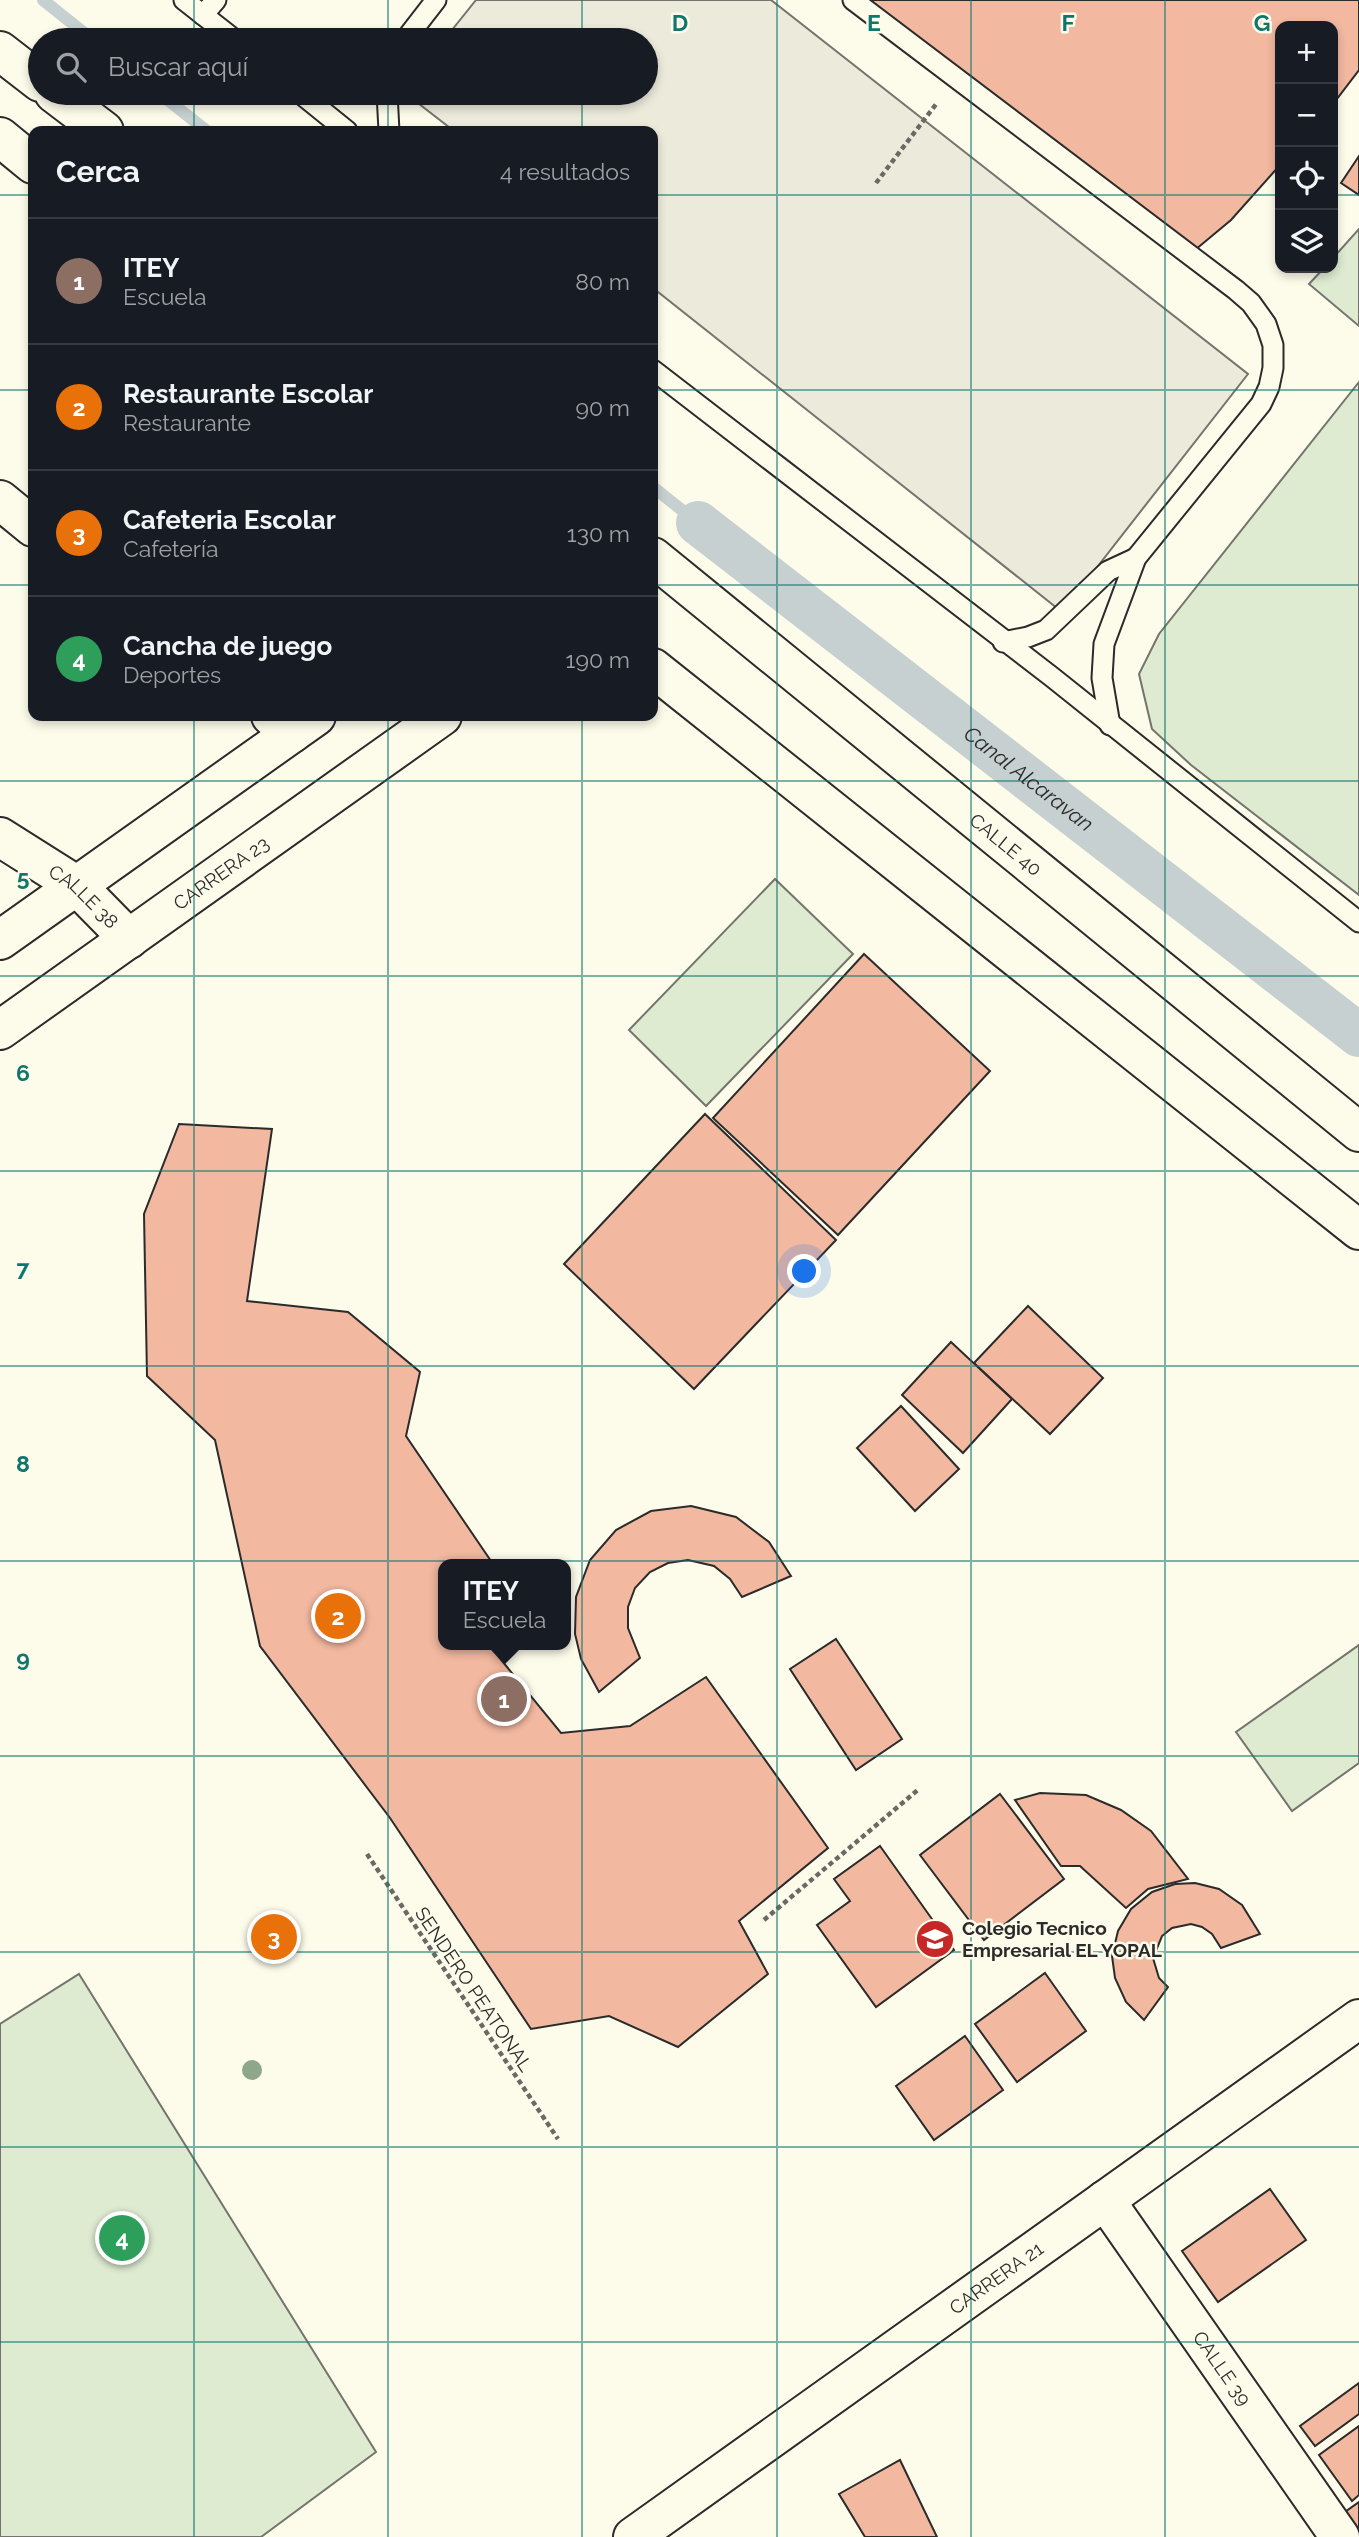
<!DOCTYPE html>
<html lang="es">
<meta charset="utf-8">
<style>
:root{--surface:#171b24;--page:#20242c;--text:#f1f3f6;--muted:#9ea1a6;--line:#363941;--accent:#b45309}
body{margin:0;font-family:Raleway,sans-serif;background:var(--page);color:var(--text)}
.controls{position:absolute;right:21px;top:21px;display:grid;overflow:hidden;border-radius:14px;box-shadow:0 4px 10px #0003}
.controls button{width:63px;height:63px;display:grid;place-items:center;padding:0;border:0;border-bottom:2px solid var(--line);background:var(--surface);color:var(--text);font:35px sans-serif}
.you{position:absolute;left:805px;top:1272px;width:24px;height:24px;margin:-18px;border:5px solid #fff;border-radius:50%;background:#1a73e8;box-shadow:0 0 0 10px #1a73e833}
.badge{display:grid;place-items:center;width:46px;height:46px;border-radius:50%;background:var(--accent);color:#fff;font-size:23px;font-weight:700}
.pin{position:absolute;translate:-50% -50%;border:4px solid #fff;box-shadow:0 2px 7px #0006}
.popup{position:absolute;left:438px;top:1559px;width:133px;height:91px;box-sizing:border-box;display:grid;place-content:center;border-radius:14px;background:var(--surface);filter:drop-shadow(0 2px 5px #0005);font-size:23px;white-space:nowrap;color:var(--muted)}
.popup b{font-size:26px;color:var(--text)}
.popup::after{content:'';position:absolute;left:50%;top:100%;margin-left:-14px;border:14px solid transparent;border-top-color:var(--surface)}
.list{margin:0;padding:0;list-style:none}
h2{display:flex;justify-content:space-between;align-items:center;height:91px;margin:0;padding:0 28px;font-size:30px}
h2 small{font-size:23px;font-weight:400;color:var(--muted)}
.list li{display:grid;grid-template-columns:46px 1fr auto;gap:21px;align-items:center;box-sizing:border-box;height:126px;padding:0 28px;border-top:2px solid var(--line)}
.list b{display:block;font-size:26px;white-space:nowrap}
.list p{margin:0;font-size:23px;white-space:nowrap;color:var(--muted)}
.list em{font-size:23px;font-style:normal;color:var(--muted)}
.icon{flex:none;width:38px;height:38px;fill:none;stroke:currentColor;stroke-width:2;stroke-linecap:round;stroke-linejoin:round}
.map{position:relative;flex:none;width:1359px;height:2537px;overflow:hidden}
.search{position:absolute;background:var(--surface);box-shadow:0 4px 10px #0003;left:28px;top:28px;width:630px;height:77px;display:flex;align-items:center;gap:18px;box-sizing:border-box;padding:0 24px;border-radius:38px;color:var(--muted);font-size:26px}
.panel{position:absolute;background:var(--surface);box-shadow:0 4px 10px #0003;left:28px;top:126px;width:630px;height:595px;border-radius:14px}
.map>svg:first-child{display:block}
.green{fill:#deebd1;stroke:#74746e;stroke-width:2}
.parking{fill:#eceadb;stroke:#74746e;stroke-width:2}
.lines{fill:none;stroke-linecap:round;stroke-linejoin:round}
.stream{stroke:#c7d0d0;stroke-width:12}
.canal{stroke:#c7d0d0;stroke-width:44}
.building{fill:#f2b8a0;stroke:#2b2b2b;stroke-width:2}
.service-casing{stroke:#2b2b2b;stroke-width:23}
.minor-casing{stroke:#2b2b2b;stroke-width:42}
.tertiary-casing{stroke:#2b2b2b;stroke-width:42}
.secondary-casing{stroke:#2b2b2b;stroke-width:42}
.path{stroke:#6a6964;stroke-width:4.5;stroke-dasharray:5 3.5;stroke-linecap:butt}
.service{stroke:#fdfbea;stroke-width:19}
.minor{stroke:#fdfbea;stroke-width:38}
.tertiary{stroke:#fdfbea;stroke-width:38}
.secondary{stroke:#fdfbea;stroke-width:38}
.tree{fill:#8ea78a}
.grid{fill:none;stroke:#0f766e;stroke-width:2;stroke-opacity:0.55}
.labels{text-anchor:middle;stroke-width:5;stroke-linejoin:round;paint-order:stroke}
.street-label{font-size:19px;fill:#2b2b2b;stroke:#fdfbea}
.poi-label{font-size:19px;font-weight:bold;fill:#2b2b2b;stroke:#fdfbea;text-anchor:start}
.water-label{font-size:21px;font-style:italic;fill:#2b2b2b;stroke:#fdfbea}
.grid-label{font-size:23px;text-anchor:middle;font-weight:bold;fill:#0f766e;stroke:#fdfbea;stroke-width:5;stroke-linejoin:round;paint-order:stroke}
</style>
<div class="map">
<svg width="1359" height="2537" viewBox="0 0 1359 2537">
<rect width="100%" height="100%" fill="#fdfbea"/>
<g class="green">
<polygon points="1359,229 1359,326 1309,284 1324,268 1333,268 1333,258"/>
<polygon points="1359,382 1359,895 1191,765 1152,729 1139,674 1159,634"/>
<polygon points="775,879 853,954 706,1106 629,1030"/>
<polygon points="1359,1645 1359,1763 1292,1811 1236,1732"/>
<polygon points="79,1974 376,2452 261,2537 0,2537 0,2024"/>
</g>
<polygon class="parking" points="476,0 771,0 1248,374 1062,612 653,288 653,131 454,131 405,93 646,93 646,40 444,40"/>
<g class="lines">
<g class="stream">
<polyline points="43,0 93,40"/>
<polyline points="159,93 207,131"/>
<polyline points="653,487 698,523"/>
</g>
<path class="canal" id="s1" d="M698,523l661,512"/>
</g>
<g class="building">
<polygon points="859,0 1359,0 1359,70 1333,104 1333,26 1280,26 1280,165 1231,220 1195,250"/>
<polygon points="1359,156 1359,195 1341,183"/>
<polygon points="864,954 990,1071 838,1235 713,1118"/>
<polygon points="705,1114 836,1240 694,1389 564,1264"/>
<polygon points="179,1124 272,1129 247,1301 348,1312 420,1372 406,1436 493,1564 443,1564 443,1645 489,1645 561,1733 630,1726 706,1677 828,1848 739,1921 768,1974 678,2047 609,2016 531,2029 390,1818 260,1646 215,1440 147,1376 144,1214"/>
<polygon points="1028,1306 1103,1378 1050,1434 974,1363"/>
<polygon points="951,1342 1012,1399 963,1453 902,1395"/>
<polygon points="901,1406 959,1469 915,1511 857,1448"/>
<polygon points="691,1506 736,1517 769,1542 791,1576 742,1597 730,1579 714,1566 688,1560 668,1563 650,1572 635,1588 628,1607 628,1628 640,1658 599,1692 581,1659 575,1634 576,1597 590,1560 616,1530 651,1511"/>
<polygon points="836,1639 902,1739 856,1770 790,1669"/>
<polygon points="1040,1793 1086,1795 1121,1810 1151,1831 1188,1879 1148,1889 1126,1908 1080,1866 1061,1866 1015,1800"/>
<polygon points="1000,1794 1064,1879 984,1940 920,1855"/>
<polygon points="880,1846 954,1950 876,2007 817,1925 850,1901 834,1879"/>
<polygon points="1195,1883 1219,1889 1242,1905 1260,1934 1221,1948 1212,1934 1202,1927 1191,1924 1172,1928 1162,1936 1153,1958 1159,1978 1168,1987 1144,2020 1126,2002 1115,1978 1112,1956 1118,1931 1131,1909 1152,1892 1175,1884"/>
<polygon points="1045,1973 1086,2031 1017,2082 975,2024"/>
<polygon points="965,2036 1003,2090 934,2140 896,2086"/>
<polygon points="1270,2189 1306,2240 1218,2302 1182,2251"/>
<polygon points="1359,2383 1359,2414 1315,2446 1300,2426"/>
<polygon points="1359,2426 1359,2495 1352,2501 1319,2455"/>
<polygon points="900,2460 937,2537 865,2537 839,2494"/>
<polygon points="1359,2502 1359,2537 1358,2537 1342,2514"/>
</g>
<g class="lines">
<g class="service-casing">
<g id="service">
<polyline points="184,0 235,40"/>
<polyline points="853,0 1236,290 1251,303 1266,324 1273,345 1273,368 1269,387 1261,404 1136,558 1104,644 1102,678 1110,725"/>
<polyline points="203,15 216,0"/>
<polyline points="405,40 436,0"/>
<polyline points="300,93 347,131"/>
<polyline points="387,93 389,131"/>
<polyline points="653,370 1052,677 1359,922"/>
<polyline points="1003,642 1028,637 1046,630 1108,571 1136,558"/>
</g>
</g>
<g class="minor-casing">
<g id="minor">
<polyline points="0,500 33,527"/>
<polyline points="271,716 292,733"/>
<path id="s2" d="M0,837l76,48 53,54"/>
<path id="s3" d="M1105,2200l235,337"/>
<path id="s4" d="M633,2537l726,-518"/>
</g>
</g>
<g class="tertiary-casing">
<g id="tertiary">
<polyline points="0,940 316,716"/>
<path id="s5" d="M0,1030l442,-314"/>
</g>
</g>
<g class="secondary-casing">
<g id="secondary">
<polyline points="0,51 40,82"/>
<polyline points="54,93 104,131"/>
<polyline points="0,137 33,164"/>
<path id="s6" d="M653,557l706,575"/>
<polyline points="653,668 1359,1230"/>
</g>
</g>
<g class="path">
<polyline points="876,183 937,103"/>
<polyline points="367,1854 558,2139"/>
<polyline points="764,1920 919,1789"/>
</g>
<use href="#service" class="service"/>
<use href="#minor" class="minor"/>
<use href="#tertiary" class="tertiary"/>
<use href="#secondary" class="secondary"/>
</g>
<circle class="tree" cx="252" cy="2070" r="10"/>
<path class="grid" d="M194,0v40M388,0v40M582,0v40M777,0v2537M971,0v2537M1165,0v2537M194,93v38M388,93v38M582,93v38M0,195h33M653,195h627M1333,195h26M0,390h33M653,390h706M0,585h33M653,585h706M194,716v1821M388,716v1821M582,716v1821M0,781h1359M0,976h1359M0,1171h1359M0,1366h1359M0,1561h1359M0,1756h1359M0,1952h1359M0,2147h1359M0,2342h1359"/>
<defs>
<g id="university-disc" transform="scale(2.0125)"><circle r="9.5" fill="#c62828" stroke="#fdfbea"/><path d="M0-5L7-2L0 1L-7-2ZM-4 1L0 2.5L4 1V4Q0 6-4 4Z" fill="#fff"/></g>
</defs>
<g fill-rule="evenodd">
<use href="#university-disc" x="935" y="1939"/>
</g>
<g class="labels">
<g class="street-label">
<text dy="7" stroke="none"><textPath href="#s6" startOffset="455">CALLE 40</textPath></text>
<text dy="7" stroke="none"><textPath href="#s5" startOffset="271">CARRERA 23</textPath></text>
<text dy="7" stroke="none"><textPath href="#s2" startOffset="103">CALLE 38</textPath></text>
<text transform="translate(474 1989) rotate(56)" y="7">SENDERO PEATONAL</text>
<text dy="7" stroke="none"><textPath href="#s4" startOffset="446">CARRERA 21</textPath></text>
<text dy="7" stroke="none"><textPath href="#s3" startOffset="205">CALLE 39</textPath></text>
</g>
<g class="poi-label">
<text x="962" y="1935">Colegio Tecnico<tspan x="962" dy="22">Empresarial EL YOPAL</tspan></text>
</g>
<g class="water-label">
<text dy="7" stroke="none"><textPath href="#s1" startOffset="418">Canal Alcaravan</textPath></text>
</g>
</g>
<g class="grid-label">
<text x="680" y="31">D</text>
<text x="874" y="31">E</text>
<text x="1068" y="31">F</text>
<text x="1262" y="31">G</text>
<text x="23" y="886">5</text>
<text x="23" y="1081">6</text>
<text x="23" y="1276">7</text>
<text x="23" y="1472">8</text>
<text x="23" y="1667">9</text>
</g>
</svg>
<div class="controls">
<button>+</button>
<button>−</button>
<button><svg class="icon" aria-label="locate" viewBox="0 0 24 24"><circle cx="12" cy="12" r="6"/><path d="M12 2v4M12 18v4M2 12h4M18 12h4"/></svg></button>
<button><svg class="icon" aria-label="layers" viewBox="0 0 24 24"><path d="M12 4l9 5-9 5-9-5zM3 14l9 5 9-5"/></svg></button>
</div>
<div class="you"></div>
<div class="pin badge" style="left:504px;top:1699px;background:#8d6e63">1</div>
<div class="popup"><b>ITEY</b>Escuela</div>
<div class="pin badge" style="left:338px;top:1616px;background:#e8710a">2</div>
<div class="pin badge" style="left:274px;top:1937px;background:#e8710a">3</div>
<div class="pin badge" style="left:122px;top:2238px;background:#2e9e5b">4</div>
<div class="search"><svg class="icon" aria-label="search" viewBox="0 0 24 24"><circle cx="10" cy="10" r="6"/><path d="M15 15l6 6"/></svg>Buscar aquí</div>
<section class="panel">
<h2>Cerca<small>4 resultados</small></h2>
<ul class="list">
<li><span class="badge" style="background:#8d6e63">1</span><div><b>ITEY</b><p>Escuela</p></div><em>80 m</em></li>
<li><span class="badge" style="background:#e8710a">2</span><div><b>Restaurante Escolar</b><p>Restaurante</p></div><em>90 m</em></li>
<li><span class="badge" style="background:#e8710a">3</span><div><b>Cafeteria Escolar</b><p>Cafetería</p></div><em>130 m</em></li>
<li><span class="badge" style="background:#2e9e5b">4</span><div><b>Cancha de juego</b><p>Deportes</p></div><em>190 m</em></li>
</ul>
</section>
</div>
